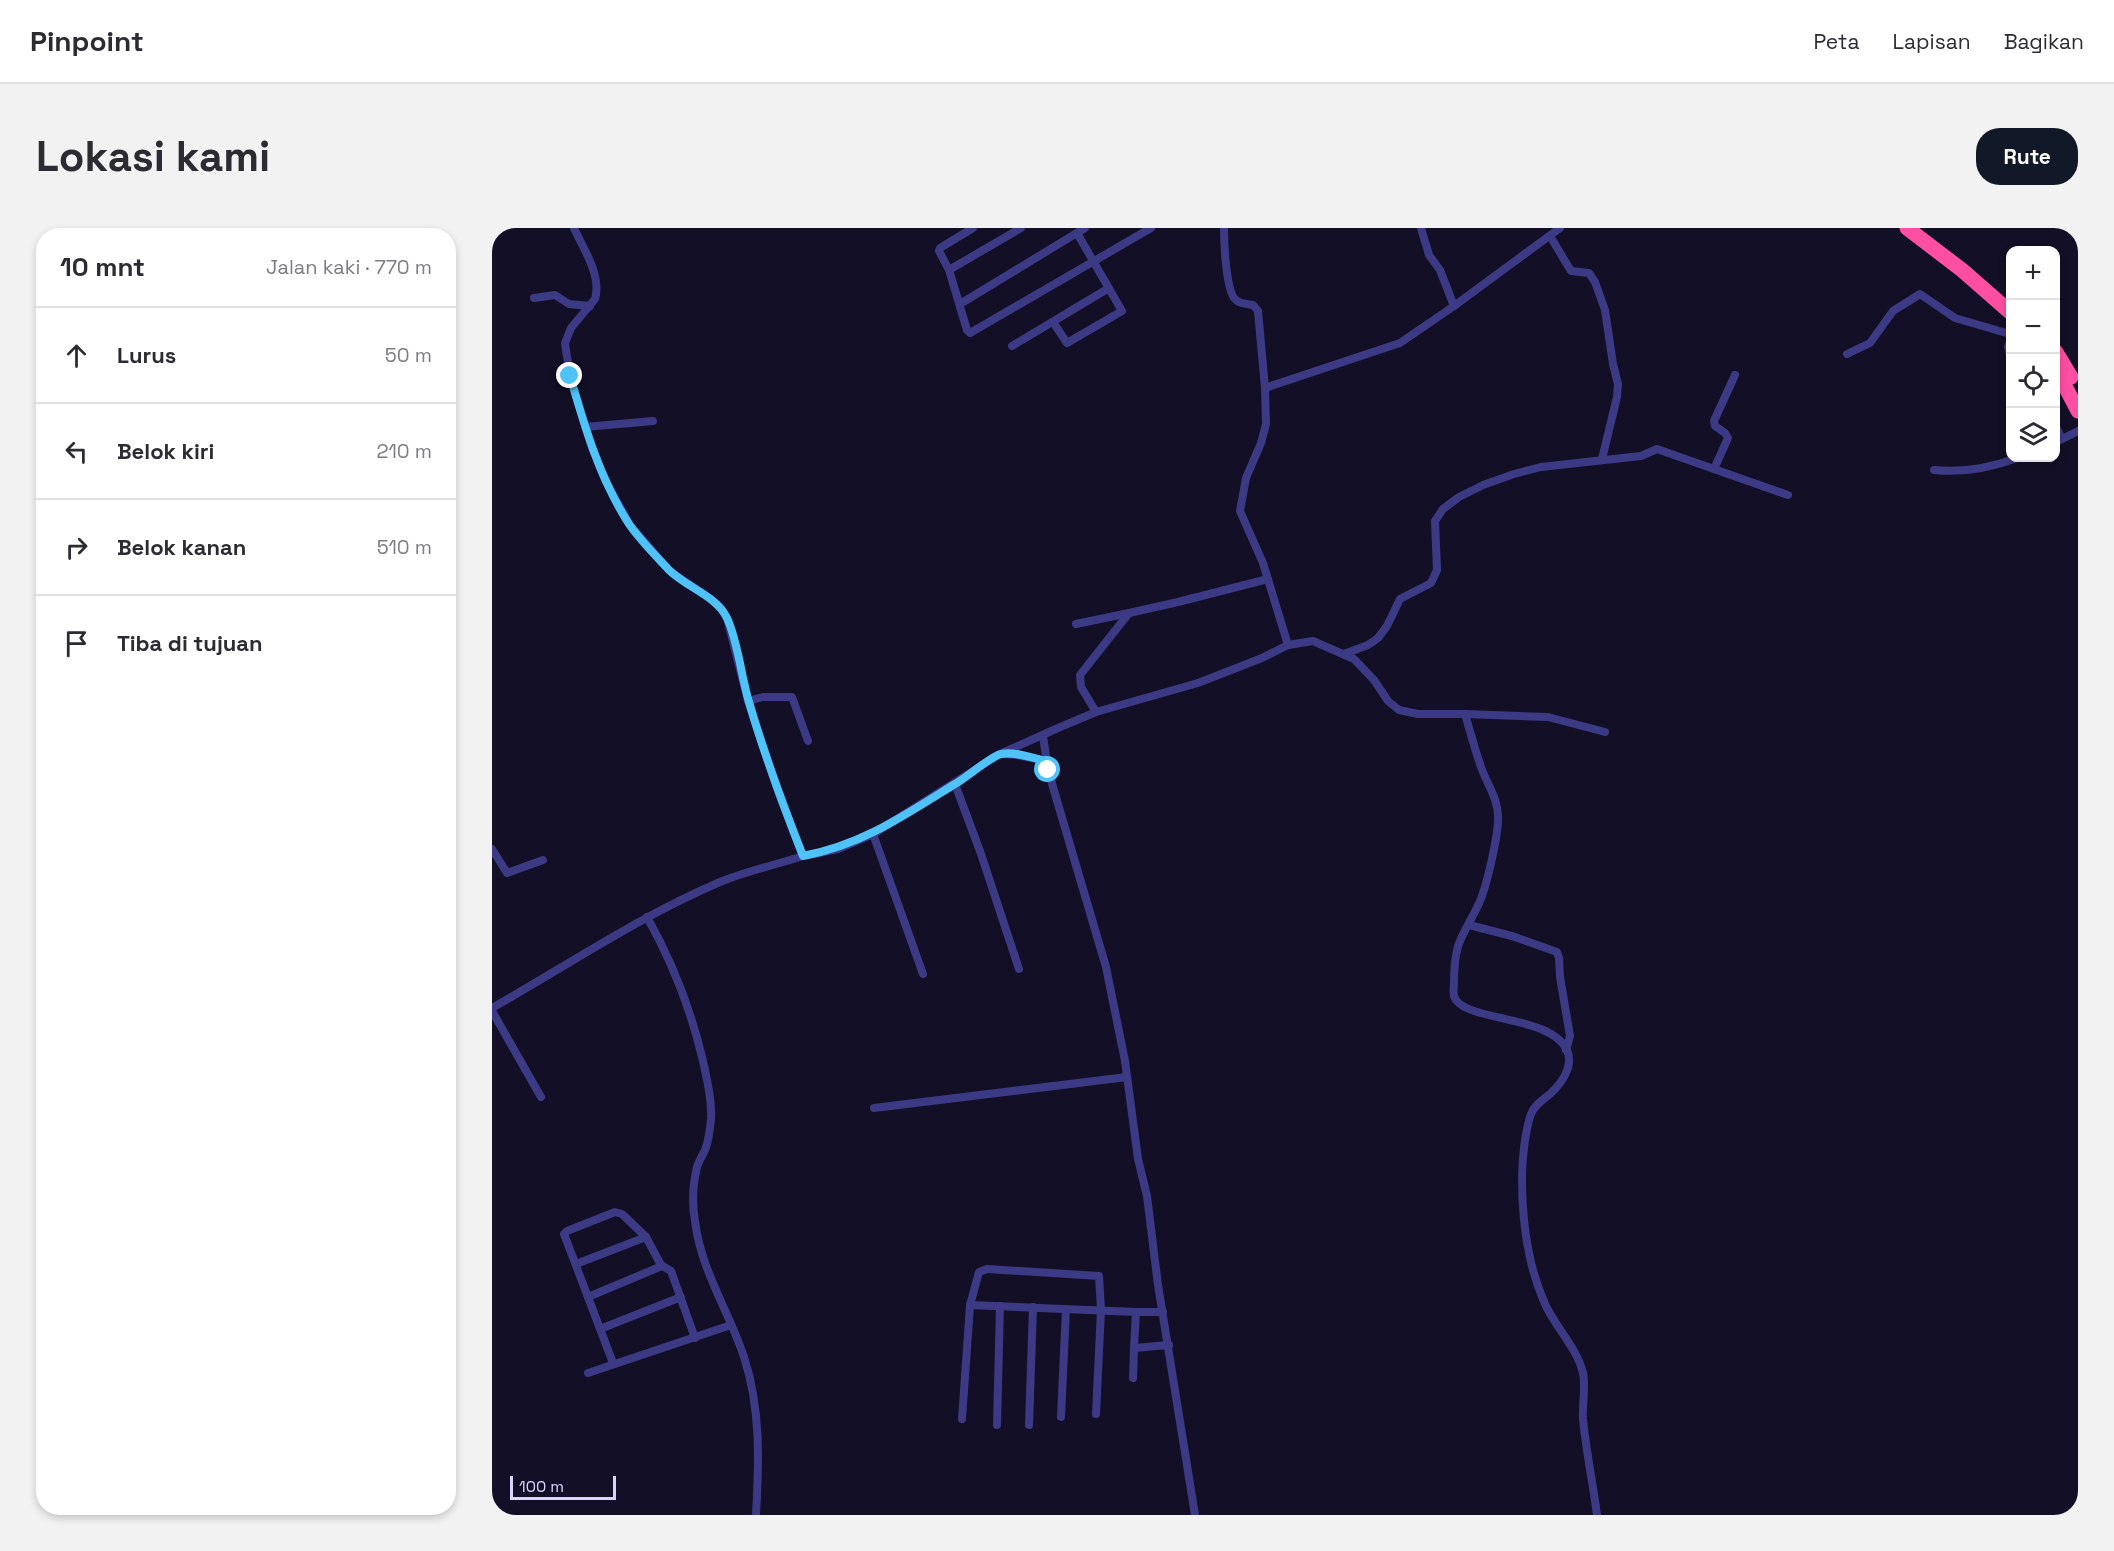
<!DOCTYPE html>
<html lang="id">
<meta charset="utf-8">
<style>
:root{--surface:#fff;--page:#f2f2f3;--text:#2b2b33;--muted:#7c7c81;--line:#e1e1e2;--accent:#111827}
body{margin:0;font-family:"Space Grotesk",sans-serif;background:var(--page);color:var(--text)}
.controls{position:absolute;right:18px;top:18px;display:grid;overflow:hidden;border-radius:12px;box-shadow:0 3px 9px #0003}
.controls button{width:54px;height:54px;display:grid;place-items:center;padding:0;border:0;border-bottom:2px solid var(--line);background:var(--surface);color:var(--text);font:30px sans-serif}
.scale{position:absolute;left:18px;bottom:15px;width:106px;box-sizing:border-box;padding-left:6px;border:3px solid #d9d4ff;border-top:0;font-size:16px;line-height:21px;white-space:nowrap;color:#d9d4ff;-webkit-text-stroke:4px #130f26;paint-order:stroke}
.stop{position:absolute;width:18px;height:18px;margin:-14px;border:4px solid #4fc3f7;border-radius:50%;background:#fff}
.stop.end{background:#4fc3f7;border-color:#fff;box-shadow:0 2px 6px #0008}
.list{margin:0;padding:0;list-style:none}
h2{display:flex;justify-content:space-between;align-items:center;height:78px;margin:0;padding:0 24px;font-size:26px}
h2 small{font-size:20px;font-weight:400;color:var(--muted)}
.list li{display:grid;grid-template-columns:39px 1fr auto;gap:18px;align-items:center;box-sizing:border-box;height:96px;padding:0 24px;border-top:2px solid var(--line)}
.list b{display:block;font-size:22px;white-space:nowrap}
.list em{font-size:20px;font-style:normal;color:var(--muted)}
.icon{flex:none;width:33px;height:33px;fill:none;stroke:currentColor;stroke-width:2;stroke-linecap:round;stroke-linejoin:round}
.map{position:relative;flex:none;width:1586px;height:1287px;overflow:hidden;border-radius:24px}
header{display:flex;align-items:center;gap:36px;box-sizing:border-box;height:84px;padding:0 30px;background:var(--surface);border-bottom:2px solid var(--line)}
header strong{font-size:28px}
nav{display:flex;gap:33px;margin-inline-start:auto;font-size:21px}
.intro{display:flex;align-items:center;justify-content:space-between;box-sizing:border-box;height:144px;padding:0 36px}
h1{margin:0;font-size:42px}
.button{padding:15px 27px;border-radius:24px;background:var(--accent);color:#fff;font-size:21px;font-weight:700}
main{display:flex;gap:36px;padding:0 36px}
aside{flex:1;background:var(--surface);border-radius:24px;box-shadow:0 3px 9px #0003}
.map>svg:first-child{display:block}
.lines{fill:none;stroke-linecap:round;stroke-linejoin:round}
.street{stroke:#3d3a85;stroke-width:8}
.highway{stroke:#ff4fa3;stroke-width:15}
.route{stroke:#4fc3f7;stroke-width:8}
</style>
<header>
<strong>Pinpoint</strong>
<nav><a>Peta</a><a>Lapisan</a><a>Bagikan</a></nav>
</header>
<div class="intro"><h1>Lokasi kami</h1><a class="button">Rute</a></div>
<main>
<aside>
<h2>10 mnt<small>Jalan kaki · 770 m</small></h2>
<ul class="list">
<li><svg class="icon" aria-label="ahead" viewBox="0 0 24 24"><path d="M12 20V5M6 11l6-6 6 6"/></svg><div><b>Lurus</b></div><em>50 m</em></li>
<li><svg class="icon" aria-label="left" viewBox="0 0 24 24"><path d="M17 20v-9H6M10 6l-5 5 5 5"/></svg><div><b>Belok kiri</b></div><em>210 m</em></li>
<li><svg class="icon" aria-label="right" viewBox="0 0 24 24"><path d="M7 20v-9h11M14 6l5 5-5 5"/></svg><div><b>Belok kanan</b></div><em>510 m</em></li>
<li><svg class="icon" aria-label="arrive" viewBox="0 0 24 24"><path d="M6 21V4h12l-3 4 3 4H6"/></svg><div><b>Tiba di tujuan</b></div></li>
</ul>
</aside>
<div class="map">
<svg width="1586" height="1287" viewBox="0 0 1586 1287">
<rect width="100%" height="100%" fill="#130f26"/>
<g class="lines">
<g class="street">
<path d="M82,0c9,20 28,48 21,71l-24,29 -6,15 5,33 21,69 14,35 25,45 40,46 41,28 10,9 6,10 21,83 31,93 24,62 35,-7 35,-15 127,-80 58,-26 38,-16 102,-29 64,-25 26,-13"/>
<polyline points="481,0 448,20 447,23 457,42 475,102 478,105 659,0"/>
<path d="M732,0c0,14 2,62 11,71 4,5 12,5 18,6l5,6 7,77 135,-45 54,-37 106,-78"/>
<polyline points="929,0 937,27 948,42 962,78"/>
<polyline points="1058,8 1079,43 1097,45 1103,54 1113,82 1121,136 1126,156 1125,169 1110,231"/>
<polyline points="457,42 529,0"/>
<polyline points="42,70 63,67 77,76 98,78"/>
<polyline points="468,76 593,0"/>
<polyline points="561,94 575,115 630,83 585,5"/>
<polyline points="1518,113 1516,119 1518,127"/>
<polyline points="520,118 617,60"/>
<polyline points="1355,126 1378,115 1401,83 1428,66 1463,90 1518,106"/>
<path d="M773,160l1,36 -5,19 -15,35 -6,33 23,52 25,82 25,-4 41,18 20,21 14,21 11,9 19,4h47c5,17 10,36 16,53 6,17 18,33 17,52 0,17 -10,60 -16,77 -6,17 -18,33 -24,50 -3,11 -4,25 -4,37 0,3 -1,10 0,13 7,26 96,18 113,54 7,16 -5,33 -17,44 -7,6 -16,11 -19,20 -6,17 -9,46 -9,64 0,41 6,88 23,126 11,24 32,44 38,69 3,15 -1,31 0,46 3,32 10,64 14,96"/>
<polyline points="93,199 161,193"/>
<polyline points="1564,199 1570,211"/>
<polyline points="1564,214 1586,203"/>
<polyline points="1222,241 1236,210 1233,205 1223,198 1222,193 1243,147"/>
<path d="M1442,242c29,3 56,-2 83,-12"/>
<polyline points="584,396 637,385"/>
<polyline points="852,426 876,417 886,410 895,398 908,371 939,355 945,342 943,293 951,281 967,269 991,257 1022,246 1049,239 1149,228 1165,221 1296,267"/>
<polyline points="256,473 271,469 300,469 316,513"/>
<polyline points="604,484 589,459 588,447 637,385 686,374 776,351"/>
<polyline points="973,486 1056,489 1113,504"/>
<polyline points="551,508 556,542 614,739 633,833 646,931 655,968 666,1057 703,1287"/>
<polyline points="510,526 526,527 554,533"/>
<polyline points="463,556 489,626 527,741"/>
<polyline points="381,606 431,746"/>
<polyline points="0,621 15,645 51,632"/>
<path d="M155,689c26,46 44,93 56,144 4,19 9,39 8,58 -1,11 -2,21 -6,31 -3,6 -6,11 -8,17 -4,17 -5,37 -2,54 6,50 34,90 49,136 17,52 15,105 12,158"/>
<polyline points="977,697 1020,708 1065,724 1067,730 1068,749 1078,808 1074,822"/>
<path d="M0,780c76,-43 148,-92 228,-126 27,-11 55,-17 83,-26"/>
<polyline points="0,783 49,869"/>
<polyline points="382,880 635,849"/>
<polyline points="84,1036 154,1009"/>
<polyline points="96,1069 170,1038"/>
<polyline points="478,1077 487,1044 495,1041 607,1048 609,1082 604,1186"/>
<polyline points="644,1084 671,1084"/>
<polyline points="108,1101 189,1069"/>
<polyline points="121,1135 72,1006 75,1003 123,984 130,986 154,1009 169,1037 179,1043 203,1110"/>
<polyline points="96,1145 239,1097"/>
<polyline points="641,1150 642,1120 677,1117"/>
<polyline points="569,1189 574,1081"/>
<polyline points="470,1191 478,1077 644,1084 642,1120"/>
<polyline points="505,1197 508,1078"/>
<polyline points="537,1197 541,1079"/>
</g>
<g class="highway">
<polyline points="1415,0 1470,42 1518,84"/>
<polyline points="1564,124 1579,149"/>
<polyline points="1564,141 1586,183"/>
</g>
</g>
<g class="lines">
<path class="route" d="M78,148c15,52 30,103 59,148 11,16 26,31 39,45 17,18 48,26 59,49 11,23 14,58 22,84 15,52 34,103 54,154 59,-11 102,-41 152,-72 11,-6 36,-28 46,-30 13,-3 32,4 45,7l2,9"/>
</g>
</svg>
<div class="controls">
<button>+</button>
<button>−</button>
<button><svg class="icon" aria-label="locate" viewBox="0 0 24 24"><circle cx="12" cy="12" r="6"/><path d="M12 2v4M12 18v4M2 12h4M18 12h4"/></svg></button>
<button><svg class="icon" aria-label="layers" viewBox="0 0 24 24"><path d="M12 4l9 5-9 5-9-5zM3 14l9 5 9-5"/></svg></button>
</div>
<div class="scale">100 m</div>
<div class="stop" style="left:556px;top:542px"></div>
<div class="stop end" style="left:78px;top:148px"></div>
</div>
</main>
